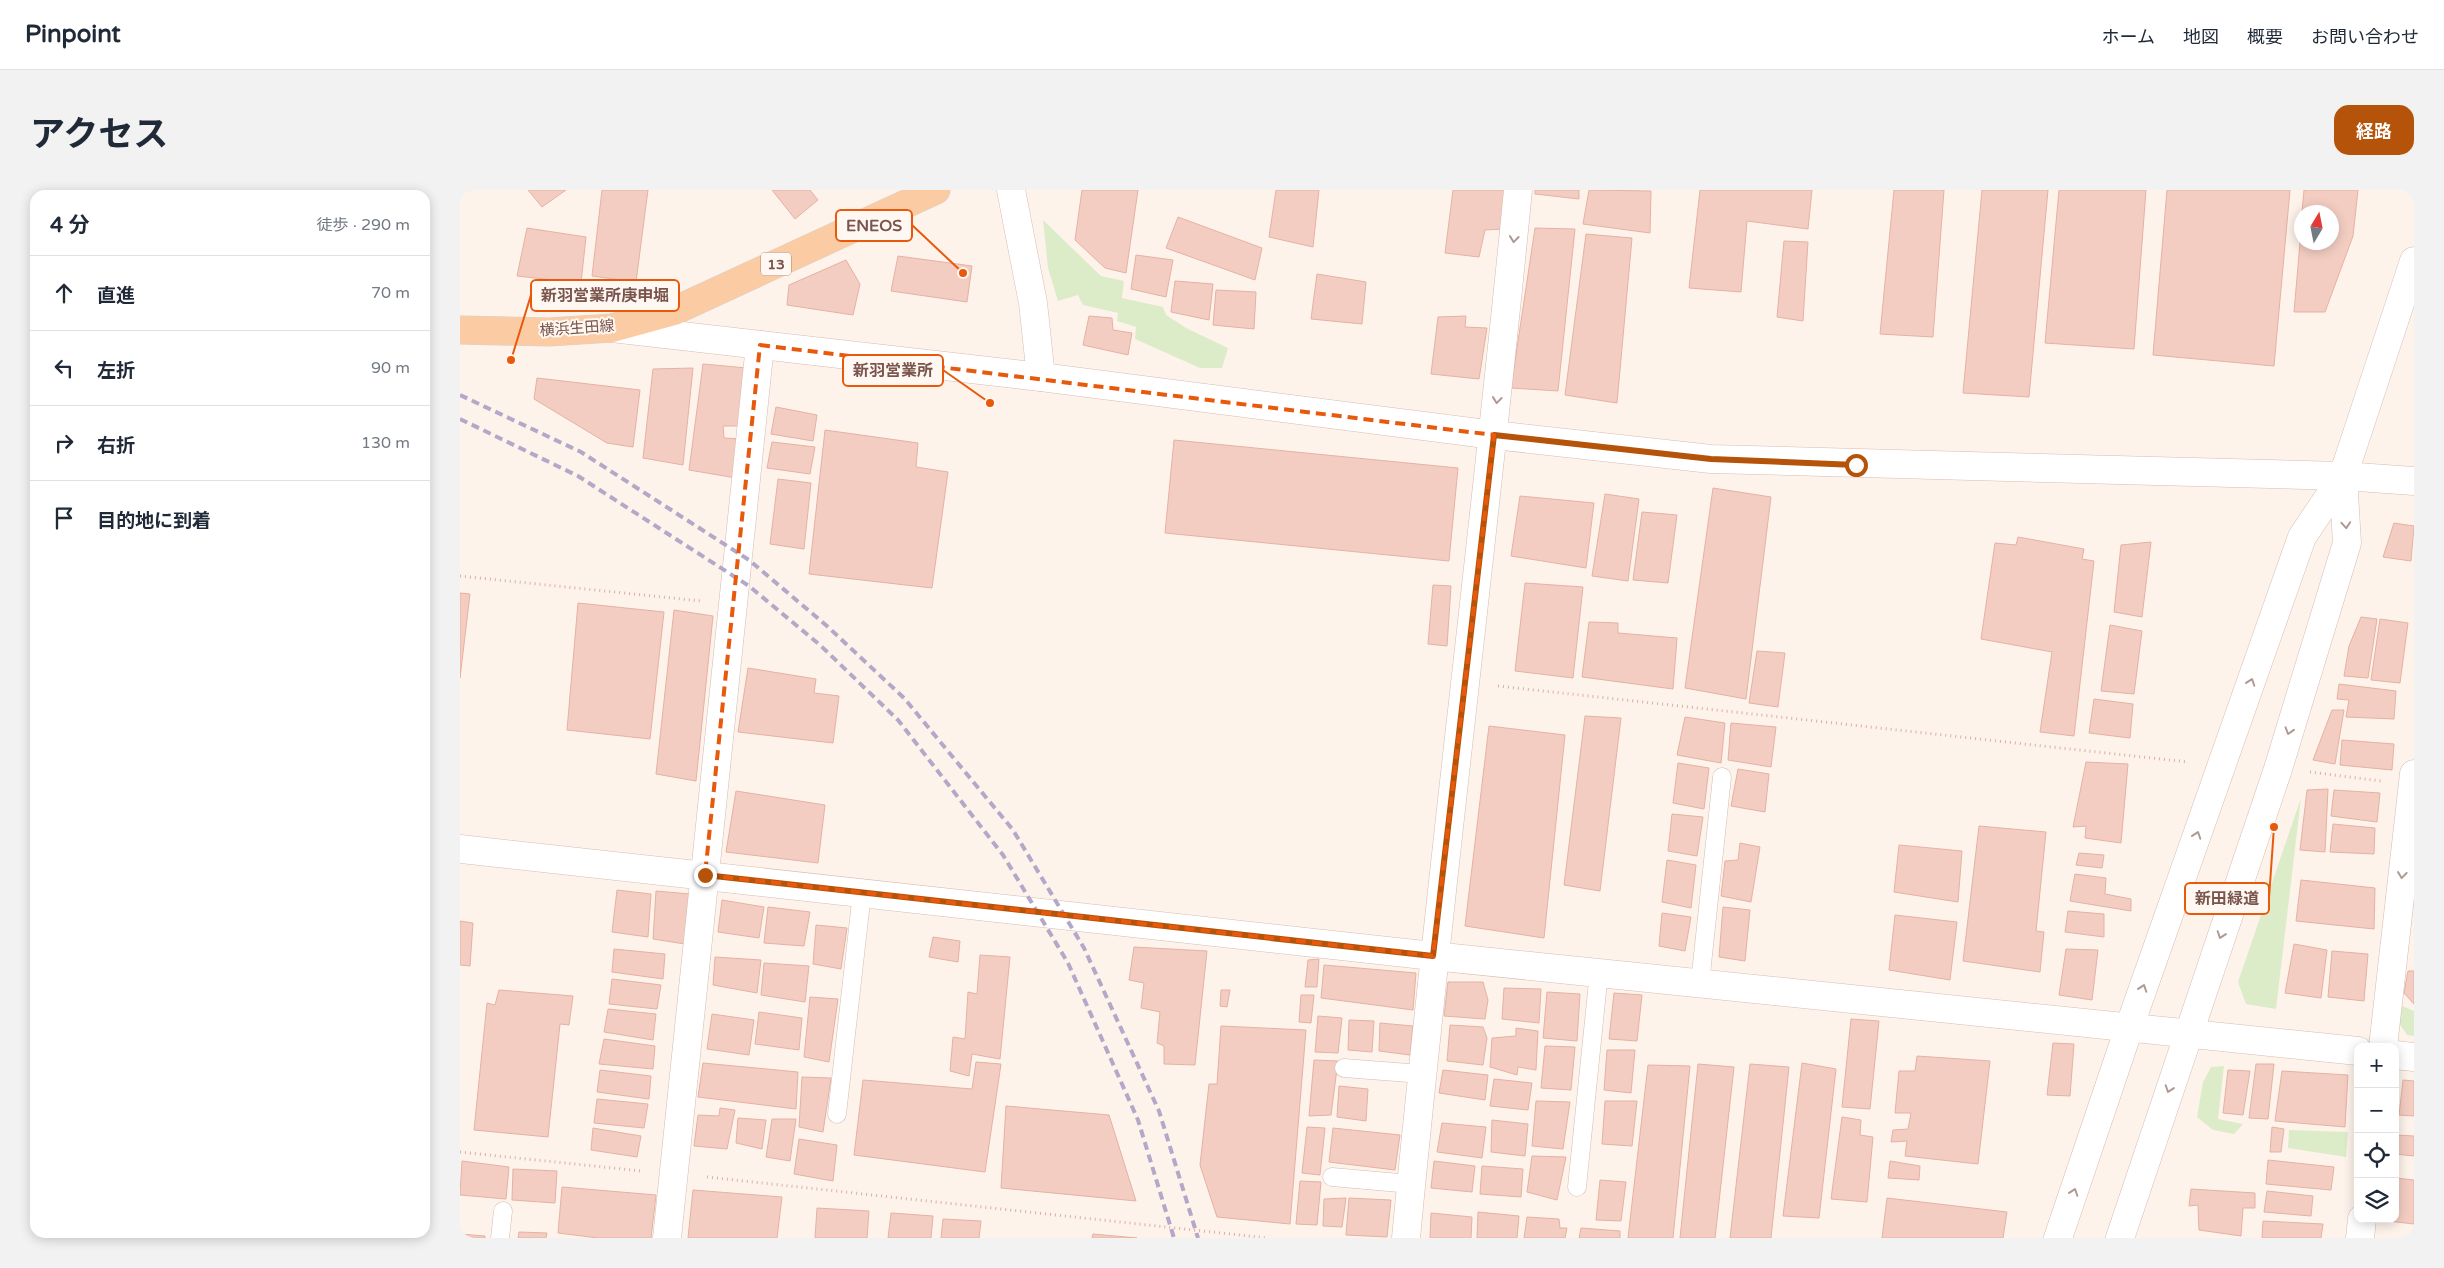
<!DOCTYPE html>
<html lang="ja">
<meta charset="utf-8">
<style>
:root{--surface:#fff;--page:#f2f2f3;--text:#1f2937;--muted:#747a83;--line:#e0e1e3;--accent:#b45309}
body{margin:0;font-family:"Varela Round","Noto Sans JP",sans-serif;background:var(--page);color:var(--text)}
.controls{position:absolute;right:15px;bottom:15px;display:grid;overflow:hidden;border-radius:10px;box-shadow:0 2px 12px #0003}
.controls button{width:45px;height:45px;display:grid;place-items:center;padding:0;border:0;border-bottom:1px solid var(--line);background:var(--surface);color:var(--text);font:25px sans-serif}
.compass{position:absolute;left:1834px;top:15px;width:45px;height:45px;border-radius:50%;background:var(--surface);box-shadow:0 2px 12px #0003;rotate:10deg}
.stop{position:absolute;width:15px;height:15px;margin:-11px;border:4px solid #b45309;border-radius:50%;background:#fff}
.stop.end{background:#b45309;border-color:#fff;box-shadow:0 1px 5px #0008}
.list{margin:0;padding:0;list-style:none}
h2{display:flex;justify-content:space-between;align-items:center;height:65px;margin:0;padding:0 20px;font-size:21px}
h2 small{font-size:16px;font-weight:400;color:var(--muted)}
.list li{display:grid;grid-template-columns:32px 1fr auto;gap:15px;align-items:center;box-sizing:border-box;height:75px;padding:0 20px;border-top:1px solid var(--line)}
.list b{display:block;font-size:19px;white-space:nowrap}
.list em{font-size:16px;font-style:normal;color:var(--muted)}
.icon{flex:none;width:28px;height:28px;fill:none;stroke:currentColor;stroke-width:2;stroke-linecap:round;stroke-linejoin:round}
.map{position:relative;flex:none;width:1954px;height:1048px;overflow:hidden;border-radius:15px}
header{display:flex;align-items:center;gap:30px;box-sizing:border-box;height:70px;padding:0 25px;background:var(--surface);border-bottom:1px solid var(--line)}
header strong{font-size:24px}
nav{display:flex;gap:28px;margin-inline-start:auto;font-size:18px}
.intro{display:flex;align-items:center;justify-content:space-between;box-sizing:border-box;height:120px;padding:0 30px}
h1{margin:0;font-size:35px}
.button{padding:12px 22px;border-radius:15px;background:var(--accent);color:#fff;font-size:18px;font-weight:700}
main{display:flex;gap:30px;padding:0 30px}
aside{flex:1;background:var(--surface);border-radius:15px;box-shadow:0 2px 12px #0003}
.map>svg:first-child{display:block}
.green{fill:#ddecc8}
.building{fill:#f3cdc2;stroke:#e6b1a2}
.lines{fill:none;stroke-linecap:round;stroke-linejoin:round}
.lane-casing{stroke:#d3bbb2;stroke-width:19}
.street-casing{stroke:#d3bbb2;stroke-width:29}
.secondary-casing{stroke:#d8bcb2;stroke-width:29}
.primary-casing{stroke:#dacfcd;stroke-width:29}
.path{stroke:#d9b0a4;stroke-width:3;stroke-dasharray:1 4;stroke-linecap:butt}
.lane{stroke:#fff;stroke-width:18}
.street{stroke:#fff;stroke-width:28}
.secondary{stroke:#fff;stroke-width:28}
.primary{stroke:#fbcca4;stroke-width:28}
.rail{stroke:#b4a8c9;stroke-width:4;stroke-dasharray:8 5;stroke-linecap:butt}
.oneway{stroke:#af9994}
.route{stroke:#b45309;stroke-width:6}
.marked{fill:none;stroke:#e8590c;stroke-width:4;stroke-dasharray:10 6;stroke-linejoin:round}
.labels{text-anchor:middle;stroke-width:4;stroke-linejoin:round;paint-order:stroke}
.shield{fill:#fff8f2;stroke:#a2867e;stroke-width:1}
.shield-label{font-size:14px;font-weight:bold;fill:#7a554d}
.street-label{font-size:15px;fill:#7a554d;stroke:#fff8f2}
.leader{fill:none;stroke:#e8590c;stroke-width:2}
.callout-dot{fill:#e8590c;stroke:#fff8f2;stroke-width:2}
.callout{fill:#fff8f2;stroke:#e8590c;stroke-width:2}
.callout-label{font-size:16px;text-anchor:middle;font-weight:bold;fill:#7a554d}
</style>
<header>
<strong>Pinpoint</strong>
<nav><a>ホーム</a><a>地図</a><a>概要</a><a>お問い合わせ</a></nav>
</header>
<div class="intro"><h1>アクセス</h1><a class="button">経路</a></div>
<main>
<aside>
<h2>4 分<small>徒歩 · 290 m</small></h2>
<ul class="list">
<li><svg class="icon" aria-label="ahead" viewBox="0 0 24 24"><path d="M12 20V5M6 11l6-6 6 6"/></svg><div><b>直進</b></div><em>70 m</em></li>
<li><svg class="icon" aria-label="left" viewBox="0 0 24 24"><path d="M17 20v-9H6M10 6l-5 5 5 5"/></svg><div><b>左折</b></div><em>90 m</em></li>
<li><svg class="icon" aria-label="right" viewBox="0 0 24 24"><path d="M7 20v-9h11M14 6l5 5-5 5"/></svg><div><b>右折</b></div><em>130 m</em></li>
<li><svg class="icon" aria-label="arrive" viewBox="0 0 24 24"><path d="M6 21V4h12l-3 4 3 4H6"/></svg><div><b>目的地に到着</b></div></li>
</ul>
</aside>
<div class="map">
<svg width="1954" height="1048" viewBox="0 0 1954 1048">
<rect width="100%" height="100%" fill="#fdf3eb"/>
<g class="green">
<polygon points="583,30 641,86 664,91 662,108 703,117 706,125 726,138 768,158 762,178 740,178 675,149 676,137 657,131 658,123 623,115 618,105 598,111 588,78"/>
<polygon points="1841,608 1816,819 1786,814 1778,792"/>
<polygon points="1940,815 1954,821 1954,846 1947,845 1938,832"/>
<polygon points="1764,876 1758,929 1783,934 1774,944 1753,940 1737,927 1743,892 1751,877"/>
<polygon points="1829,940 1888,942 1886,967 1828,958"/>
</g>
<g class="building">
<polygon points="68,0 106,0 82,17"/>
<polygon points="142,0 188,0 176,92 132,86"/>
<polygon points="312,0 350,0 358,10 335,29"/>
<polygon points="622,0 678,0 666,83 645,78 615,50"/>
<polygon points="816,0 859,0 853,57 809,47"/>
<polygon points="993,0 1046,0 1043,39 1025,40 1019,67 985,63"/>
<polygon points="1075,0 1119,0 1119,9 1075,4"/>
<polygon points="1129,0 1191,1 1190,43 1123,34"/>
<polygon points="1240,0 1352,0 1348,39 1287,31 1281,102 1229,98"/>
<polygon points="1434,0 1484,0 1473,147 1420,144"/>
<polygon points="1522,0 1588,0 1569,207 1503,203"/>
<polygon points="1599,0 1686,0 1674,159 1585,153"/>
<polygon points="1707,0 1830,0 1814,176 1693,165"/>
<polygon points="1844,0 1898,0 1893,46 1865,122 1834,122 1842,30 1842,52 1872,52 1872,22 1842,22"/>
<polygon points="718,27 802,58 795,90 706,58"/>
<polygon points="67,38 126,47 121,93 57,86"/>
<polygon points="1075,38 1115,39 1098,201 1051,198"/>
<polygon points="1126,44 1172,48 1157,213 1105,205"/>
<polygon points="1324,51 1348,52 1343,131 1317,127"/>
<polygon points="676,65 713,70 706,107 671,99"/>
<polygon points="438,66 512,76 507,112 431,101"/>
<polygon points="386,70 400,94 393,125 327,115 329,95"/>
<polygon points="857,84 906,92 902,134 851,129"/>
<polygon points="715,91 753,94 749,130 711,122"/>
<polygon points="756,100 796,102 794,139 753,135"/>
<polygon points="629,126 652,128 653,140 672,143 668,165 623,155"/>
<polygon points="1006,126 1005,137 1027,138 1019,189 971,184 978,127"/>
<polygon points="243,174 287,178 282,236 263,236 264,248 281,249 276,288 229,280"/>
<polygon points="233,178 223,275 183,268 193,179"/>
<polygon points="77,188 180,200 173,257 147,253 74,209"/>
<polygon points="316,217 357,225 353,251 311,244"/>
<polygon points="365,240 458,253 456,277 488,282 472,398 349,384"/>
<polygon points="714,250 998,278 989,371 705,343"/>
<polygon points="312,252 355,257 350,284 307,278"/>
<polygon points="318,289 351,293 344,359 310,354"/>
<polygon points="1253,298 1311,307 1286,509 1225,498"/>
<polygon points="1145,304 1179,309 1168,391 1132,386"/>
<polygon points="1060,306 1134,313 1126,378 1051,366"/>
<polygon points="1182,322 1217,325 1208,393 1173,390"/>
<polygon points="1934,333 1954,336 1951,371 1923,367"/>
<polygon points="1558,347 1624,359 1622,369 1634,371 1614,546 1580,542 1592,462 1521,449 1535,353 1556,355"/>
<polygon points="1691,352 1682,427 1654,422 1661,355"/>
<polygon points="1065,393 1123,397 1113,488 1055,481"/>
<polygon points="973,395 991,396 987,456 968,454"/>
<polygon points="0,403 10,404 0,488"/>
<polygon points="118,413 204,422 190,549 107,540"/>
<polygon points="214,420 253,426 236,591 196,584"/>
<polygon points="1901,427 1917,429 1908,488 1884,486 1889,456"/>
<polygon points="1920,429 1948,433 1940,493 1911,490"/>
<polygon points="1129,432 1158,433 1158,443 1217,448 1213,499 1122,487"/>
<polygon points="1650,435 1682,441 1674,504 1641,501"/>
<polygon points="1297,461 1325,463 1318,517 1289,513"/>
<polygon points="288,478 356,489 354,503 379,506 373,553 278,542"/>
<polygon points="1879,494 1936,501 1934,529 1886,527 1889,510 1877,509"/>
<polygon points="1634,509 1673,514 1670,548 1629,543"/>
<polygon points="1872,520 1884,520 1875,574 1853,570"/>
<polygon points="1125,526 1161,528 1140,701 1104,695"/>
<polygon points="1225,527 1265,533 1261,573 1217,565"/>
<polygon points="1271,533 1316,537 1311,577 1268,570"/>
<polygon points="1029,536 1105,545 1084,748 1005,736"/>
<polygon points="1882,550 1934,554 1932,580 1880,575"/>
<polygon points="1626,572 1668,574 1661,653 1625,648 1626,636 1613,637"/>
<polygon points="1218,573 1249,578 1244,619 1213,613"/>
<polygon points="1278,579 1309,584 1305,622 1271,616"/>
<polygon points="1868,599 1865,662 1840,660 1847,600"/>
<polygon points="1874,600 1920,603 1917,632 1871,626"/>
<polygon points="276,601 365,615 358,673 266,662"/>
<polygon points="1212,624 1243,627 1237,666 1208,661"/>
<polygon points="1873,634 1915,638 1914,664 1870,662"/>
<polygon points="1519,636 1586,642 1576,741 1584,742 1580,782 1503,771"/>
<polygon points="1280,653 1300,657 1291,712 1261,706 1265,671 1278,670"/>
<polygon points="1439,655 1502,661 1498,712 1434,702"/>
<polygon points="1619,663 1644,665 1642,678 1616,675"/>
<polygon points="1207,670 1236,675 1231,718 1202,712"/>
<polygon points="1615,684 1646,688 1645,704 1671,709 1671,721 1610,711"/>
<polygon points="1841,690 1915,698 1914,739 1836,731"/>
<polygon points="157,700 191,704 188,747 152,742"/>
<polygon points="196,701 230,704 225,754 193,749"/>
<polygon points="262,710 304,717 299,748 258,742"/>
<polygon points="308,717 350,722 344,756 304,753"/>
<polygon points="1263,717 1290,720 1285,771 1259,767"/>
<polygon points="1608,721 1644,724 1644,747 1605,742"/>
<polygon points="1202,723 1231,727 1225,761 1199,756"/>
<polygon points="1435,725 1497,732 1490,790 1429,780"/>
<polygon points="0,731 13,733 10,776 0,775"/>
<polygon points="356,735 387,738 381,779 353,774"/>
<polygon points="473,747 500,751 498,772 469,767"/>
<polygon points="1834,754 1867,760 1861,808 1825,803"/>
<polygon points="674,757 747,761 735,875 704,874 704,856 697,853 700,822 681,818 684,793 669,790"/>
<polygon points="154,759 205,764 203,789 152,782"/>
<polygon points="1606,759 1638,760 1632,810 1599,805"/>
<polygon points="1872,761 1908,764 1904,811 1868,807"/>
<polygon points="520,765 550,767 540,869 512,864 509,886 490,881 493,847 505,849 508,802 517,804"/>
<polygon points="255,767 301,770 297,803 253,795"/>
<polygon points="859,769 857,797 845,797 848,770"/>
<polygon points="304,773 349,776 345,812 301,805"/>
<polygon points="864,775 956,783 953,820 861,808"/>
<polygon points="1948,781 1954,781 1954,814 1944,803"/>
<polygon points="152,789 201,795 197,819 149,814"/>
<polygon points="988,792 1023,792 1028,810 1025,829 984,826"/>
<polygon points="1044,798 1081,799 1079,833 1042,829"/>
<polygon points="39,800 113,806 109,835 100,834 88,947 14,940 27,813 35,815"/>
<polygon points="761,800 770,800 767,817 760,816"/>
<polygon points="1087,802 1120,804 1117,851 1083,848"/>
<polygon points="1154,803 1182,805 1177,851 1149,849"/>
<polygon points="841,805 854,805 851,833 839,832"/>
<polygon points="350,807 378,809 369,872 344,867"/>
<polygon points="148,819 196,824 193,850 144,842"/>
<polygon points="299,822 342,828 339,860 295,854"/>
<polygon points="252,824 294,830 289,865 247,859"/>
<polygon points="858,826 882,828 878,863 855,862"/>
<polygon points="1391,829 1419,831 1410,919 1382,917"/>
<polygon points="889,830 914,831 912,862 888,860"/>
<polygon points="920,833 953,836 950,865 919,861"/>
<polygon points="990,835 1023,837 1027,848 1023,875 987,871"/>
<polygon points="761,836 846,840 830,1034 757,1027 740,975 749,894 757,894"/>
<polygon points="1056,838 1078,841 1076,880 1058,877 1057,885 1030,877 1032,848 1056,846"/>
<polygon points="144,849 195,856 193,879 139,874"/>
<polygon points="1593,853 1614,854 1610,906 1587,905"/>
<polygon points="1085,856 1115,857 1111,900 1081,898"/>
<polygon points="1147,860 1175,860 1171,903 1144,900"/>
<polygon points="1457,866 1530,871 1518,974 1445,966 1447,951 1431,952 1433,940 1448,939 1451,923 1435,923 1439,881 1455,881"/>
<polygon points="854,870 878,871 871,925 849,926"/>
<polygon points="516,872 541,874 525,982 394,965 403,890 512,899"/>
<polygon points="243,873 338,882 336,919 238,907"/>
<polygon points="1342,873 1376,879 1359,1028 1323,1026"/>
<polygon points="1238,874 1274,877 1255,1048 1220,1048"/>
<polygon points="1290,874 1329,877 1311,1048 1270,1048"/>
<polygon points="1796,874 1814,874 1808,929 1789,928"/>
<polygon points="1188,875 1230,876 1213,1048 1168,1048"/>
<polygon points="140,880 191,886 189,909 137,902"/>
<polygon points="983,880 1028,885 1025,910 979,903"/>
<polygon points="1768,880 1790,881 1783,925 1763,923"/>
<polygon points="1822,881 1888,885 1885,937 1815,931"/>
<polygon points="342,887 371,888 363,942 339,937"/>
<polygon points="1034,889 1072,893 1068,920 1030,916"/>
<polygon points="1943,890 1954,891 1954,926 1939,925"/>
<polygon points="879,896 908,899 906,931 877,927"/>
<polygon points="137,909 188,914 184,938 134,933"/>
<polygon points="1076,911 1110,912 1103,959 1072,956"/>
<polygon points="1145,911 1177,911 1172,956 1142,954"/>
<polygon points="546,916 649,925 676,1011 541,998"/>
<polygon points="260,918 275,920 267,959 234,956 238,925 259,926"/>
<polygon points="1382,927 1401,930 1400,945 1413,947 1407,1012 1371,1009"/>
<polygon points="278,928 306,930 302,959 276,953"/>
<polygon points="312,929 336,929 330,971 306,967"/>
<polygon points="1032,930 1068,934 1065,966 1031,962"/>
<polygon points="982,933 1026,937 1022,968 977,962"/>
<polygon points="847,937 865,938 860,985 842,983"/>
<polygon points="1812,937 1824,939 1821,962 1810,962"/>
<polygon points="133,938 181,946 177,967 131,960"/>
<polygon points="873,938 940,945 935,980 869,972"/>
<polygon points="1935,945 1954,946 1954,966 1935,964"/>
<polygon points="339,949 377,955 373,991 334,984"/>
<polygon points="1072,966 1106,967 1097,1010 1067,1002"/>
<polygon points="1808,970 1874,977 1871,1000 1806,994"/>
<polygon points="2,971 49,977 46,1009 0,1005"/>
<polygon points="974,971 1015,976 1012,1002 971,998"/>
<polygon points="1430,971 1460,976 1459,990 1428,988"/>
<polygon points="1022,976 1063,979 1061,1007 1020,1004"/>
<polygon points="53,979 97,981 95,1013 52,1010"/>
<polygon points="1935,988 1954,990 1954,1034 1928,1031 1928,1029 1935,1029"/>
<polygon points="1140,990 1166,992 1161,1031 1136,1030"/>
<polygon points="840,991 861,992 857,1035 836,1034"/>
<polygon points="102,997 196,1005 191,1048 138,1048 98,1043"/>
<polygon points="1731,999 1795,1003 1795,1018 1783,1018 1781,1046 1739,1040 1738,1015 1729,1016"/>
<polygon points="233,1000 322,1007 317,1048 228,1048"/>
<polygon points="1807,1001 1853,1006 1851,1026 1804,1022"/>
<polygon points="886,1008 882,1037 863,1036 864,1009"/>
<polygon points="889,1008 931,1010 927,1047 886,1045"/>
<polygon points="1427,1008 1547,1022 1543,1048 1422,1048"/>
<polygon points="357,1018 409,1021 407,1048 355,1048"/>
<polygon points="1018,1022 1059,1026 1057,1048 1017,1048"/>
<polygon points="431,1023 473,1026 471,1048 428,1048"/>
<polygon points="971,1023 1012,1027 1011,1048 970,1048"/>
<polygon points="1067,1027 1099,1029 1100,1038 1107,1038 1105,1048 1064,1048"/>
<polygon points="483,1029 521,1031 519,1048 481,1048"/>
<polygon points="1803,1031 1863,1034 1861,1048 1802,1048"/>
<polygon points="1121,1038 1160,1041 1160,1048 1119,1048"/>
<polygon points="59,1042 87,1043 86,1048 58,1048"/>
<polygon points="0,1044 25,1046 25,1048 0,1048"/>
<polygon points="633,1044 677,1048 632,1048"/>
</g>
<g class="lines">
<g class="lane-casing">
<g id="lane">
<polyline points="1240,793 1262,587"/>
<polyline points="884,878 962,884"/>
<polyline points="377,924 402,703"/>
<polyline points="872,987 951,994"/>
<polyline points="1117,997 1139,782"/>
<polyline points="40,1048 43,1021"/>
</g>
</g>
<g class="street-casing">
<g id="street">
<polyline points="1923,857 1954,584"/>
<polyline points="207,1048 300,155"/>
<path d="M946,1048c33,-350 78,-698 112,-1048"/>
<polyline points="1900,1048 1902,1029"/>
</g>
</g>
<g class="secondary-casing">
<g id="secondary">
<polyline points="551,0 573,113 581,187"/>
<polyline points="152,138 581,187 1034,245 1251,269 1883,286 1954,291"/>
<polyline points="0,659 973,766 1898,861"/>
<polyline points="1935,865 1954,867"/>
<polyline points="1598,1048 1669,838 1842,347 1883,286 1954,71"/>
<polyline points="1660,1048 1818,579 1887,353 1883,286"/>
</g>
</g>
<g class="primary-casing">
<polyline id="primary" points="0,140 89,142 152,138 214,121 476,0"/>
</g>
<g class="path">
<polyline points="0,386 241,411"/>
<polyline points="1038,496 1728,572"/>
<polyline points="1850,582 1921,591"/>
<polyline points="0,962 181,981"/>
<polyline points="247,987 807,1048"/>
</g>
<use href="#lane" class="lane"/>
<use href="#street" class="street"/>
<use href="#secondary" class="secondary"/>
<use href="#primary" class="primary"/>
<g class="rail">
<polyline points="0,205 121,262 289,370 367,436 444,508 553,640 624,758 699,921 738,1048"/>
<polyline points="0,229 118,286 289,396 360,455 438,530 543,665 608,773 678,930 714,1048"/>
</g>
</g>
<defs><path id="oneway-chevron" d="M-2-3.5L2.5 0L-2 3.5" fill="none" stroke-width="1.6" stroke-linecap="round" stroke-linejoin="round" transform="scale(1.25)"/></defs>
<g class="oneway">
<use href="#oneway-chevron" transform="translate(1054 49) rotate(96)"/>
<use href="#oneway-chevron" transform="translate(1037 210) rotate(96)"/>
<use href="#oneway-chevron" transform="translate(1886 335) rotate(86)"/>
<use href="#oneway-chevron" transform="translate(1791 492) rotate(-71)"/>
<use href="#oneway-chevron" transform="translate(1829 541) rotate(107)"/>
<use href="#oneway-chevron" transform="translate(1737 645) rotate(-71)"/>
<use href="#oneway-chevron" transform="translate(1942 685) rotate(97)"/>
<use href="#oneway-chevron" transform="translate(1761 745) rotate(109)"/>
<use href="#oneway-chevron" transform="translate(1683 798) rotate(-71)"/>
<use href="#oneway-chevron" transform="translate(1709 899) rotate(109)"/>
<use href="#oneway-chevron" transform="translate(1614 1002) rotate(-71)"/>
</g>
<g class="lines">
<polyline class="route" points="245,685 973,766 1034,245 1251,269 1396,275"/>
</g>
<path class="marked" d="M300,155l734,90 -61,521 -728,-81z"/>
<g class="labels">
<rect class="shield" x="301" y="62.5" width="30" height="23" rx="4"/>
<g class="shield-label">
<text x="316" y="79">13</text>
</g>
<g class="street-label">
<text transform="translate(117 138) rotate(-4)" y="5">横浜生田線</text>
</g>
</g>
<path class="leader" d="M503 83L452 35M51 170L71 105M530 213L483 180M1814 637L1809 708"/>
<g class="callout-dot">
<circle cx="503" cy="83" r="5"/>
<circle cx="51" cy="170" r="5"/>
<circle cx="530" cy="213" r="5"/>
<circle cx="1814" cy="637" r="5"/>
</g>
<g class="callout">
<rect x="376" y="20" width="76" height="31" rx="5"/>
<rect x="71" y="90" width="148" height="31" rx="5"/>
<rect x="383" y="165" width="100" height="31" rx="5"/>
<rect x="1725" y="693" width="84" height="31" rx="5"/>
</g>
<g class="callout-label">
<text x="414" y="41">ENEOS</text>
<text x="145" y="111">新羽営業所庚申堀</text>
<text x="433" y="186">新羽営業所</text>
<text x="1767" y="714">新田緑道</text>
</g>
</svg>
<div class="controls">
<button>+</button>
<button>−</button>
<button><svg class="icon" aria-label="locate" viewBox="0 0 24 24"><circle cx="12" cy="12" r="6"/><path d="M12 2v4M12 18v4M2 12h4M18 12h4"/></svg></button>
<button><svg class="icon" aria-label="layers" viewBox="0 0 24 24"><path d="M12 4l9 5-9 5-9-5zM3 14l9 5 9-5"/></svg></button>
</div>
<svg class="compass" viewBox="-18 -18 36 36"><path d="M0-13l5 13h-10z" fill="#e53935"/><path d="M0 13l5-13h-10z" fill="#747a83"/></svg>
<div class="stop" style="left:1396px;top:275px"></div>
<div class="stop end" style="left:245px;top:685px"></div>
</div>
</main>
